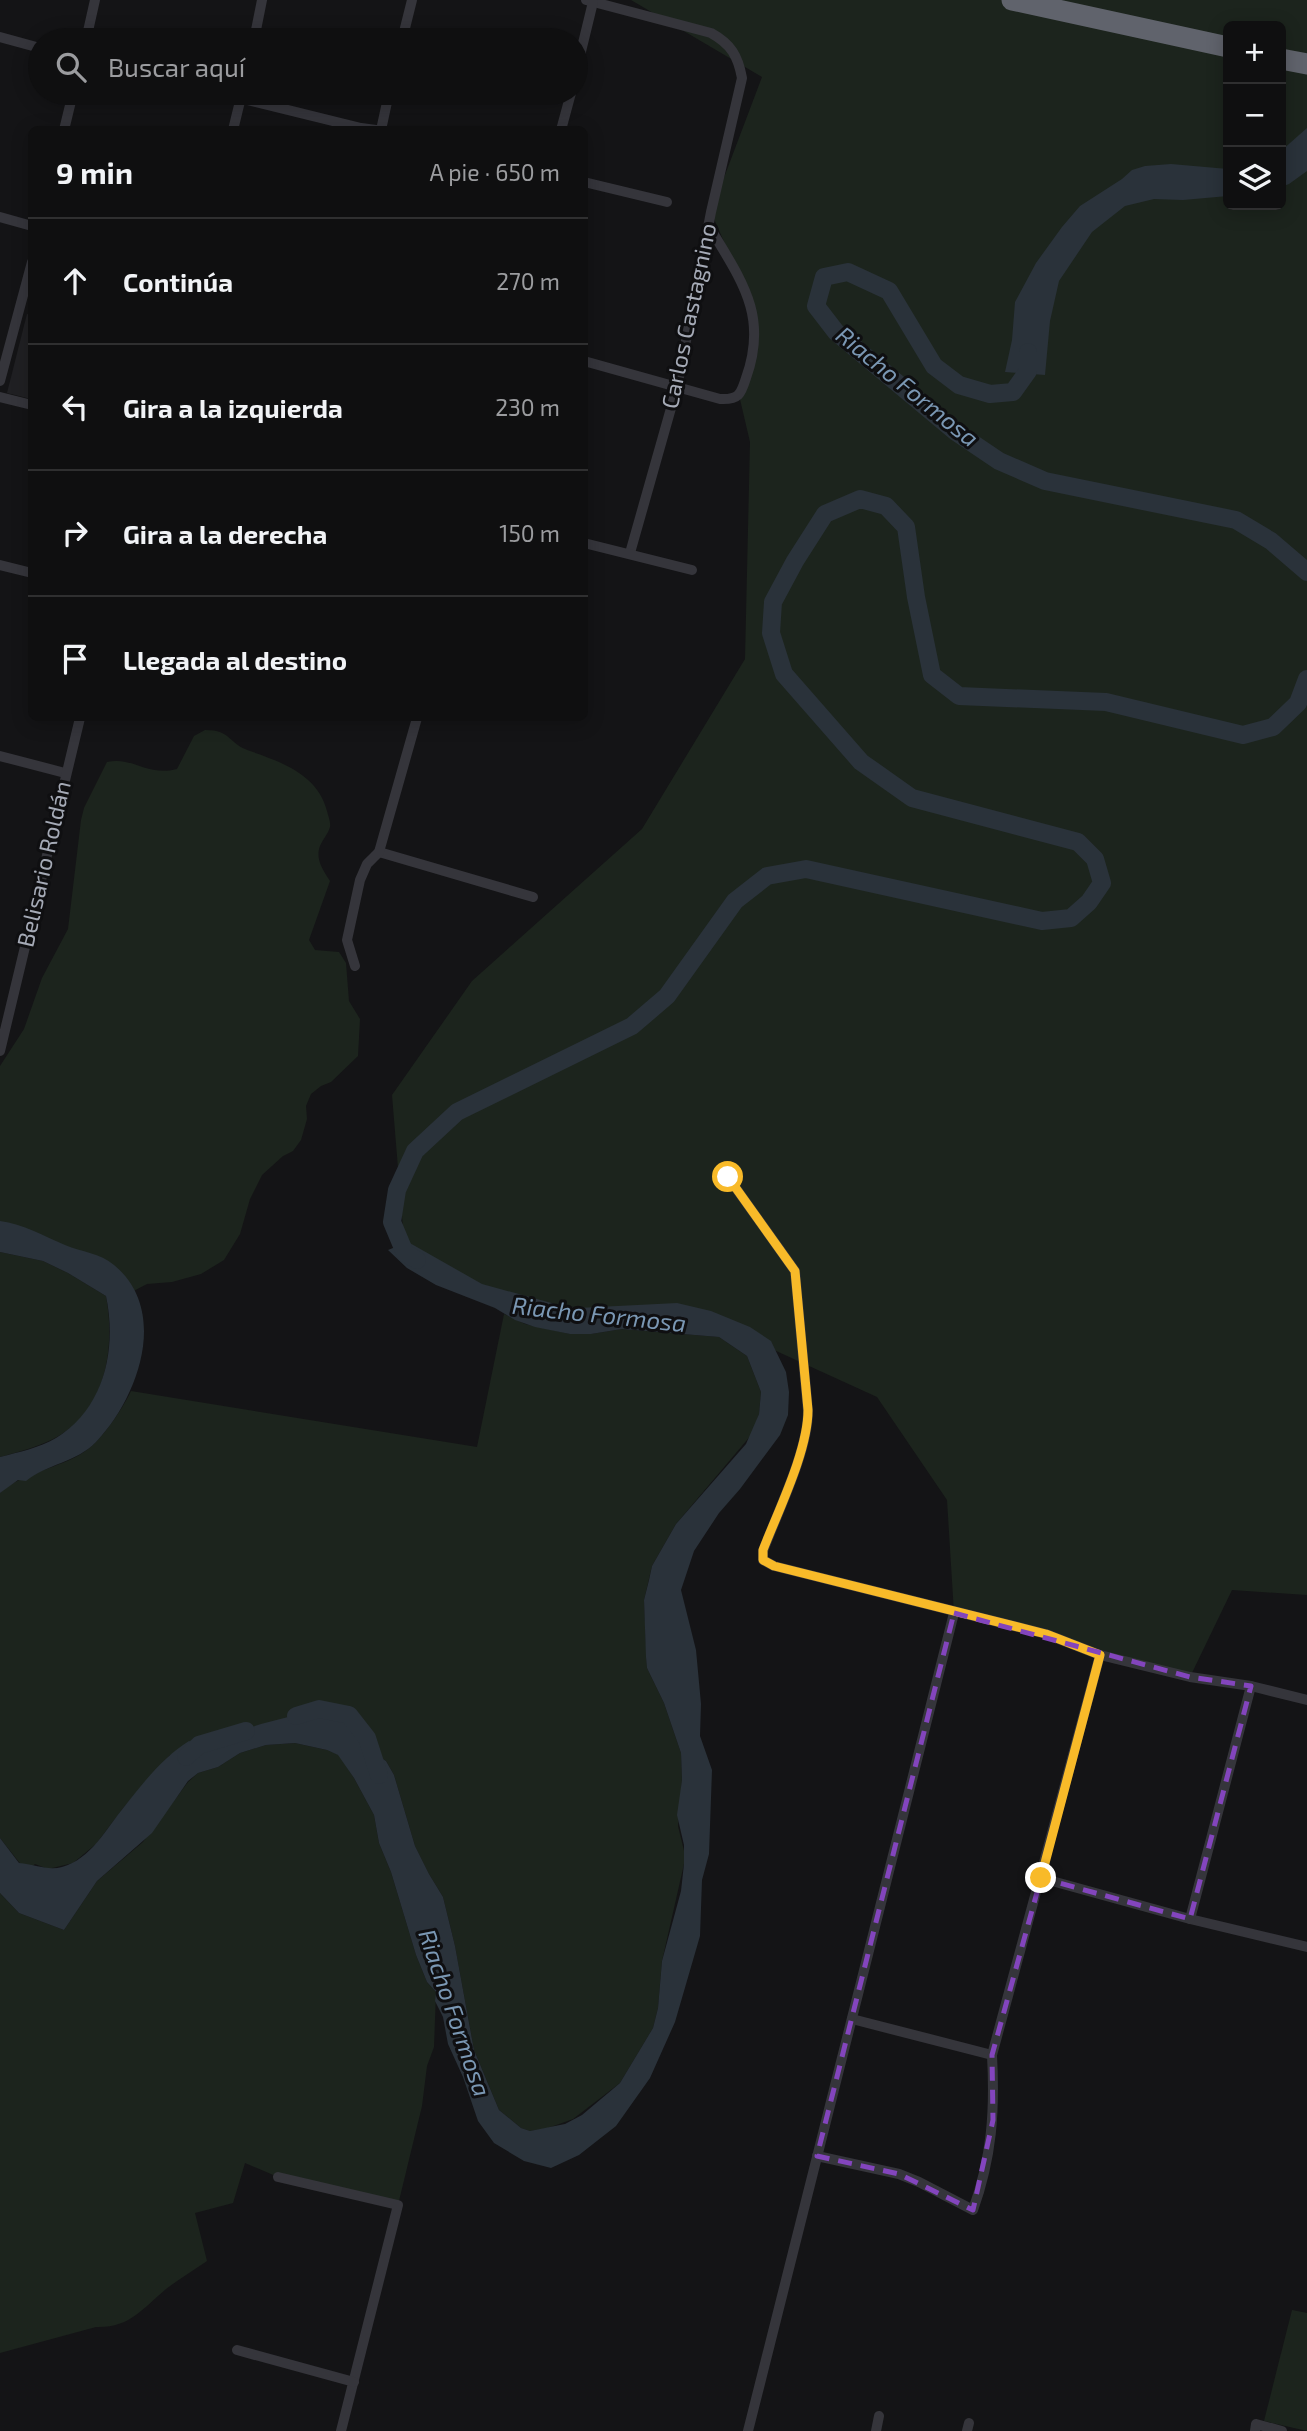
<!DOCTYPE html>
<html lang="es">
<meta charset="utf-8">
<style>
:root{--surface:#0f0f10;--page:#181819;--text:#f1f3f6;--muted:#9b9c9f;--line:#2f2f30}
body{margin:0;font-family:"Exo 2",sans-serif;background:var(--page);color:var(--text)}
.controls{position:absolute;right:21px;top:21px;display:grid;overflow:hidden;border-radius:10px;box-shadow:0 4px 18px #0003}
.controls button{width:63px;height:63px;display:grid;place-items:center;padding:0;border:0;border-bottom:2px solid var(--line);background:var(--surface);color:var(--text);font:35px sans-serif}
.stop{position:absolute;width:21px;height:21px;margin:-16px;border:5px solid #f8ba29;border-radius:50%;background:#fff}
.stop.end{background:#f8ba29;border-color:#fff;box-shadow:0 2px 7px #0008}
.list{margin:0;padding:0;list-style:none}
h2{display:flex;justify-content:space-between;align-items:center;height:91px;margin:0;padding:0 28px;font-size:30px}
h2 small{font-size:23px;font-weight:400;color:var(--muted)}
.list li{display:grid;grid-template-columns:46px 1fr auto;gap:21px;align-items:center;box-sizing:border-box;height:126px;padding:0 28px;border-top:2px solid var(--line)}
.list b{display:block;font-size:26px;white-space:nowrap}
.list em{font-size:23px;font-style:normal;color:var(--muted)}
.icon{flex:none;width:38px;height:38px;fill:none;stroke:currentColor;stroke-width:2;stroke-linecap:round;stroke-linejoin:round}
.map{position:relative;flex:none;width:1307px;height:2431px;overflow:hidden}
.search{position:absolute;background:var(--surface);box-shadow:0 4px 18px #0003;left:28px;top:28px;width:560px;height:77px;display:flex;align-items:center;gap:18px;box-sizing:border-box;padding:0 24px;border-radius:38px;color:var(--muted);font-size:26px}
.panel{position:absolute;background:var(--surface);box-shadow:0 4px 18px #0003;left:28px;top:126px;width:560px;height:595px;border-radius:10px}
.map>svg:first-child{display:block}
.built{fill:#202023}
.green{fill:#1c241d;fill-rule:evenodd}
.water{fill:#2a323a}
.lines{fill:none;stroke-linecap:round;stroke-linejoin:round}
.river{stroke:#2a323a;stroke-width:18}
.street{stroke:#35353b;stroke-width:10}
.highway{stroke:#60636c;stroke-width:21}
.route{stroke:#f8ba29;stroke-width:9}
.marked{fill:none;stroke:#8345bd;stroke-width:5;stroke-dasharray:14 9;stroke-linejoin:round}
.labels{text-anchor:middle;stroke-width:6;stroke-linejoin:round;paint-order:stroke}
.street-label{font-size:23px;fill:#a5aab6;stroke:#0f0f11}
.water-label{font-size:24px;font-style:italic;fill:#7a97b3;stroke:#0f0f11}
</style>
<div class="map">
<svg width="1307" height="2431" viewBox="0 0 1307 2431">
<rect width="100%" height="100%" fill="#141416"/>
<polygon class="built" points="27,314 31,315 31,399 7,393"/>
<g class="green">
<path d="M631,0h676v1595l-75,-5 -42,87 -236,-64 -7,-113 -70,-103 -151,-69 -175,-13 -146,-62 -13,-158 80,-114 170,-152 103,-170 5,-217 -11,-47 13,-34 -1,-58 -40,-91 51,-135zM1228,26h53v179h-53z"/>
<path d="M205,730c27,0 23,14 45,21 32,11 68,24 77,60 1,5 4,11 3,16 -2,7 -7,12 -10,19 -5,13 3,24 10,35l-21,59 6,10 24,2 7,11 3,38 11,18 -2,37 -27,26 -10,4 -10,8 -5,12 1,13 -6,21 -8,11 -10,5 -21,19 -12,24 -10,35 -16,26 -23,14 -29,8 -25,2 -27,14 -120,-61v-171l24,-37 18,-51 26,-49 13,-109 3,-12 23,-46c26,-6 40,15 70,7l17,-33z"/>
<path d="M0,1252l43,9 25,12 38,23c8,43 3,96 -31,128 -21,19 -49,26 -75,33z"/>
<path d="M504,1314l21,10 45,10h21l31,-5 97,8 28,19 14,36 -2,22 -7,20 -76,90 -24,42 -8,34 3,68 17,35 17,50 1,27 -4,46 7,29 -1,9 -22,97 -4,47 -5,20 -33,55 -47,36 -25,9 -18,3 -9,-3 -22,-18 -25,-60 -19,-104 -12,-49 -14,-23 -14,-28 -21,-71 -8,-14 -14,-9 -12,-23 -11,-14 -31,-6 -148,46 -46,52 -28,37 -23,19 -25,6 -13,-5 -9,7 -26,-33v-345c24,-22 59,-24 84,-41 17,-11 38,-42 47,-61l346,56z"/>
<path d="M295,1743l32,7 12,5 15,23 20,37 5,28 12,29 25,83 11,27 9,10 -2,55 -7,19 -5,40 -24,99 -120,-28 -33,-14 -12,40 -38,10 12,48c-13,9 -28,18 -41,28 -24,20 -36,39 -70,38l-96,26v-460l19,20 45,17 33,-49 46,-39 45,-60 10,-9 20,-6 22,-14 26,-8z"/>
<polygon points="1292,2310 1307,2313 1307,2431 1264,2421"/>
</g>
<g class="water">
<polygon points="1307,128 1307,171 1289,184 1281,187 1281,151"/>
<polygon points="1171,164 1228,169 1228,196 1183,200 1154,199 1125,206 1092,232 1059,281 1050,321 1045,375 1005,372 1012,340 1015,302 1036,263 1062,227 1080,206 1122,179 1132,170 1145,166"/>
<path d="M0,1221c23,3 44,15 65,24 17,7 35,8 49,20 56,46 24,133 -18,177 -19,20 -49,22 -70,39l-8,-1 -18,13v-36c19,-5 39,-9 56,-19 49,-30 61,-90 50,-142l-38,-23 -25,-12 -43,-9z"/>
<path d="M408,1242l74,42 73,20 23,4 99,-5 34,8 39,16 21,14 15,31 3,20 -1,23 -8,20 -40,54 -21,24 -25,38 -13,39 15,60 5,54 -1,32 12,34 -3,84 -7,26 -2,56 -25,86 -25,56 -34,48 -37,29 -28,13 -27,-7 -30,-18 -16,-22 -15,-44 -15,-33 -5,-27 -8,-16 1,-9 -9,-10 -11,-27 -25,-83 -12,-29 -5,-28 -20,-37 -16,-23 -11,-5 -32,-7 -29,2 -26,8 -22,14 -20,6 -10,8 -36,52 -55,48 -33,49 -45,-17 -19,-20v-55l19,25c15,1 29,8 43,4 29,-8 44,-38 62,-60 19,-24 39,-50 65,-66l10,4 62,-21 58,-15 41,20 7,9 5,14 14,9 8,14 21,71 14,28 14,23 12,49 19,104 25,60 22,18 9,3 35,-7 17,-9 38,-32 33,-55 5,-20 4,-47 19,-70 3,-27v-19l-7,-30 5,-35 -1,-27 -17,-50 -17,-35 -1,-11 -2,-57 5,-20 3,-14 24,-42 70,-80 13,-30 2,-22 -14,-36 -28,-19 -97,-8 -31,5h-21l-35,-7 -20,-7 -20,-12 -59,-23 -29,-17 -19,-18z"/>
</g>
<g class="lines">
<g class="river">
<polyline points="1028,352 1028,371 1013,392 990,394 959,385 934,366 889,291 848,272 824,277 816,306 836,332 956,432 999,461 1045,481 1236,520 1271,541 1307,572"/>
<polyline points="417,1260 405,1253 392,1222 397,1190 415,1151 457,1112 632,1026 667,996 735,901 767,876 806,869 1042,921 1071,918 1089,902 1102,883 1095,859 1078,842 912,798 861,762 784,674 771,633 773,602 795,561 825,514 860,499 886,506 906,527 916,597 932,675 959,696 1106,702 1243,735 1273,727 1298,703 1307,679"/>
<polyline points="296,1716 319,1709 349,1715 367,1738 379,1775"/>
<polyline points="186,1757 199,1745 246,1731"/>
</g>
<g class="street">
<path d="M586,0l125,33c20,11 27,23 31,45l-31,134 -34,175 -47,166"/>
<polyline points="0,37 40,48"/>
<polyline points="86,40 95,0"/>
<polyline points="254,40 262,0"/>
<polyline points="402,40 412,0"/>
<polyline points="576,72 593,2"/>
<polyline points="219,93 361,128 376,130"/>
<polyline points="64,130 73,93"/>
<polyline points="233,130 242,93"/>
<polyline points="381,130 389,93"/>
<polyline points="561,130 571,93"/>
<polyline points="584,182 667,202"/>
<polyline points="0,217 32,226"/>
<path d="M584,361l136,38c19,1 21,-5 26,-21 23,-64 -6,-99 -37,-152"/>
<polyline points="0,381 32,262"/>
<polyline points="0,397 32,405"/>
<polyline points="584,543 692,570"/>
<polyline points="0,565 32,573"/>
<polyline points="0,756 65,773"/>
<polyline points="379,852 533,897"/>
<polyline points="355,966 347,940 360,880 367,864 379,852 417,718"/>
<polyline points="0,1051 80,718"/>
<path d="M728,1177l67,94 13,140c0,40 -30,100 -45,140v9l11,6 272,68 54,21 90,22 61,9 56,14"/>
<polyline points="1041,1878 1190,1919 1307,1947"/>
<polyline points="1190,1919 1251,1686"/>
<polyline points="852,2019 992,2055"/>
<path d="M817,2156l82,18 20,8 54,28c19,-53 22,-99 19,-155l108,-400"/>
<polyline points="278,2177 398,2205 341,2431"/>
<polyline points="237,2350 354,2382"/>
<polyline points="748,2431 954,1613"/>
<polyline points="876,2431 879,2416"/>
<polyline points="967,2431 969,2423"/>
<polyline points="1255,2431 1256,2424 1282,2431"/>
</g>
<g class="highway">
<polyline points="1012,0 1228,47"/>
<polyline points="1281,59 1307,64"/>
</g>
</g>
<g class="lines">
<path class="route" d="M728,1177l67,94 13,139c0,41 -30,101 -45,140v10l11,6 272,68 54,21 -59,223"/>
</g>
<path class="marked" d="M954,1613l236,64 61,9 -61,233 -149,-41 -49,177 1,65 -20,90 -74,-36 -82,-18z"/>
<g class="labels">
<g class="street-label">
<text transform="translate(689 316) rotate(-78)" y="8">Carlos Castagnino</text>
<text transform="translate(44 864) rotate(-77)" y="8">Belisario Roldán</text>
</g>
<g class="water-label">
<text transform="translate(907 387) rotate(39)" y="8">Riacho Formosa</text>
<text transform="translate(599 1315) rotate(6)" y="8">Riacho Formosa</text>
<text transform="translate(454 2013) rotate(71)" y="8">Riacho Formosa</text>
</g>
</g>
</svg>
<div class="controls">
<button>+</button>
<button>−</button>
<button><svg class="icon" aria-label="layers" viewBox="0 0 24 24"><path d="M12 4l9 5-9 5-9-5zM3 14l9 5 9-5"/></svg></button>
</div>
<div class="stop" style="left:728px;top:1177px"></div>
<div class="stop end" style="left:1041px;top:1878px"></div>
<div class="search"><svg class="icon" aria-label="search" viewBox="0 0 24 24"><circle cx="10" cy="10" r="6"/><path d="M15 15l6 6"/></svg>Buscar aquí</div>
<section class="panel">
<h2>9 min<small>A pie · 650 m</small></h2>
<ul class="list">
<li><svg class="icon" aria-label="ahead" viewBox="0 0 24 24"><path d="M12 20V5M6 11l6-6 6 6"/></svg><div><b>Continúa</b></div><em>270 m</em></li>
<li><svg class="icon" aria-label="left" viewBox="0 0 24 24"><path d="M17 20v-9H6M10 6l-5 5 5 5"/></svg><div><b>Gira a la izquierda</b></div><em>230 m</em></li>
<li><svg class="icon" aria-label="right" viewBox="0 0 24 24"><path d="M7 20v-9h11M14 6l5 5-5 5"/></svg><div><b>Gira a la derecha</b></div><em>150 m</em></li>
<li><svg class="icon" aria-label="arrive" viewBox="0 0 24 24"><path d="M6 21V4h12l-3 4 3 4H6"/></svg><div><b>Llegada al destino</b></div></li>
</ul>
</section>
</div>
